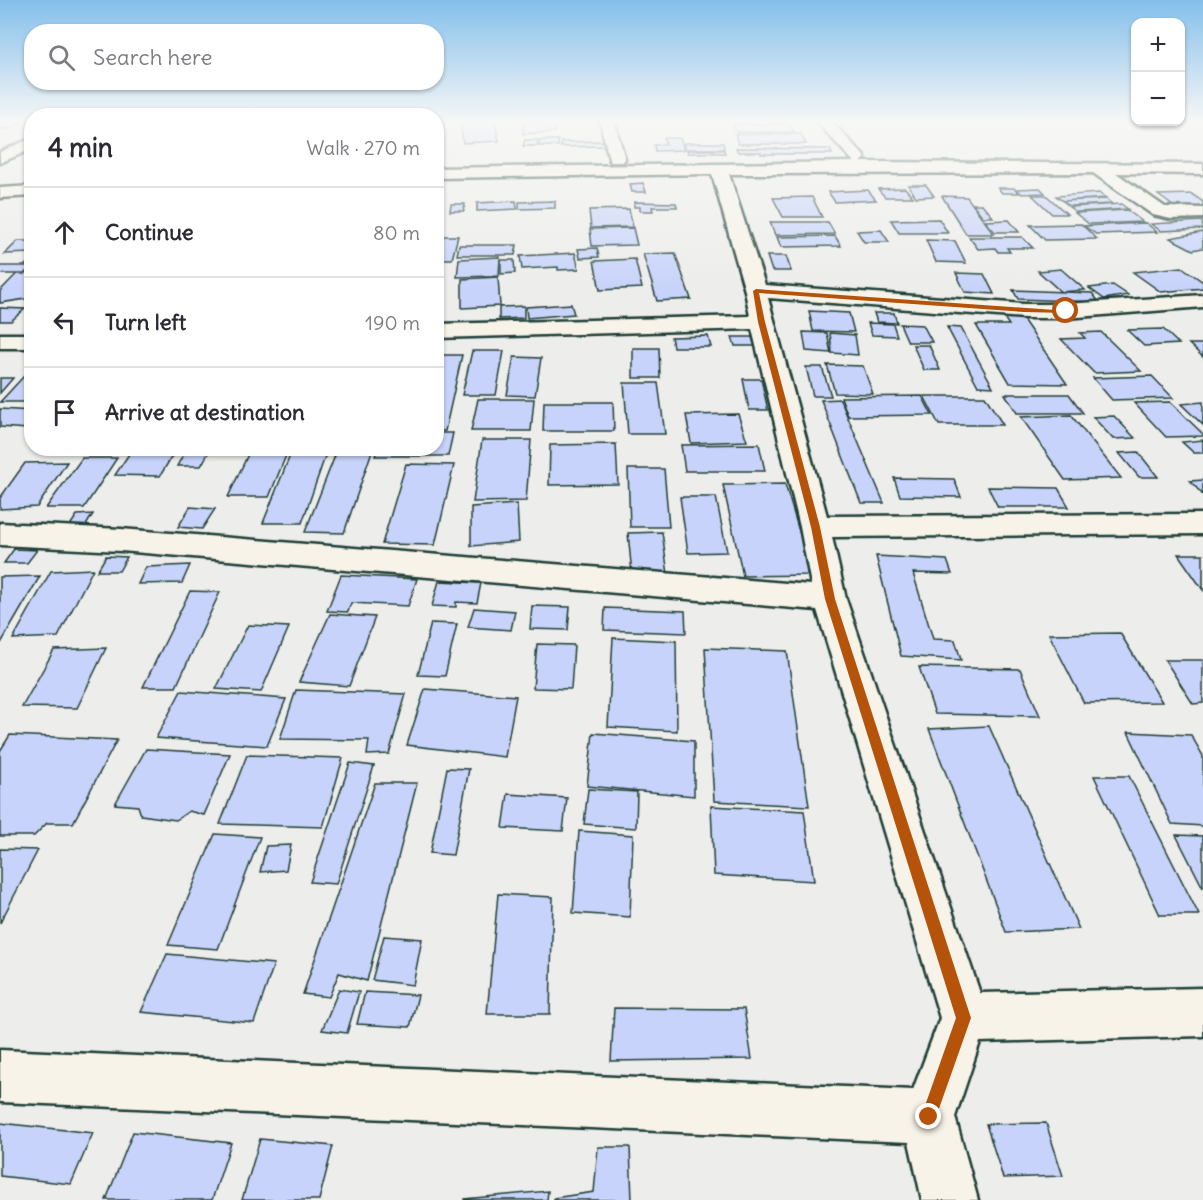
<!DOCTYPE html>
<meta charset="utf-8">
<style>
:root{--surface:#fff;--page:#f2f2f3;--text:#2b2b33;--muted:#7c7c81;--line:#e1e1e2}
body{margin:0;font-family:Delius,sans-serif;background:var(--page);color:var(--text)}
.controls{position:absolute;right:18px;top:18px;display:grid;overflow:hidden;border-radius:12px;box-shadow:0 2px 4px #0004}
.controls button{width:54px;height:54px;display:grid;place-items:center;padding:0;border:0;border-bottom:2px solid var(--line);background:var(--surface);color:var(--text);font:30px sans-serif}
.stop{position:absolute;width:18px;height:18px;margin:-14px;border:4px solid #b45309;border-radius:50%;background:#fff}
.stop.end{background:#b45309;border-color:#fff;box-shadow:0 2px 6px #0008}
.list{margin:0;padding:0;list-style:none}
h2{display:flex;justify-content:space-between;align-items:center;height:78px;margin:0;padding:0 24px;font-size:26px}
h2 small{font-size:20px;font-weight:400;color:var(--muted)}
.list li{display:grid;grid-template-columns:39px 1fr auto;gap:18px;align-items:center;box-sizing:border-box;height:90px;padding:0 24px;border-top:2px solid var(--line)}
.list b{display:block;font-size:22px;white-space:nowrap}
.list em{font-size:20px;font-style:normal;color:var(--muted)}
.icon{flex:none;width:33px;height:33px;fill:none;stroke:currentColor;stroke-width:2;stroke-linecap:round;stroke-linejoin:round}
.map{position:relative;flex:none;width:1203px;height:1200px;overflow:hidden}
.search{position:absolute;background:var(--surface);box-shadow:0 2px 4px #0004;left:24px;top:24px;width:420px;height:66px;display:flex;align-items:center;gap:15px;box-sizing:border-box;padding:0 21px;border-radius:24px;color:var(--muted);font-size:22px}
.panel{position:absolute;background:var(--surface);box-shadow:0 2px 4px #0004;left:24px;top:108px;width:420px;height:348px;border-radius:24px}
.map>svg:first-child{display:block}
.building{fill:#c7d3fa;stroke:#1f3d34;stroke-width:1.5}
.lines{fill:none;stroke-linecap:round;stroke-linejoin:round}
.minor-casing{stroke:#1f3d34;stroke-width:5}
.minor{fill:#f7f3e8;fill-rule:evenodd}
.route{fill:#b45309}
</style>
<div class="map">
<svg width="1203" height="1200" viewBox="0 0 1203 1200">
<rect width="100%" height="100%" fill="#ededec"/>
<filter id="ink" filterUnits="userSpaceOnUse"><feTurbulence type="fractalNoise" baseFrequency=".0167" numOctaves="2"/><feDisplacementMap in="SourceGraphic" scale="12" xChannelSelector="R" yChannelSelector="G"/><feConvolveMatrix kernelMatrix="1 2 1 2 8 2 1 2 1" color-interpolation-filters="sRGB"/></filter>
<g filter="url(#ink)">
<g class="building">
<polygon points="0,121 15,121 24,122 8,129 0,129"/>
<polygon points="460,121 495,121 499,141 463,143"/>
<polygon points="523,121 554,121 555,132 523,134"/>
<polygon points="733,124 790,124 794,132 736,132"/>
<polygon points="735,134 801,134 806,144 738,144"/>
<polygon points="664,138 680,138 684,150 655,151 654,145 666,144"/>
<polygon points="525,140 538,140 537,146 523,146"/>
<polygon points="540,140 558,140 558,146 539,146"/>
<polygon points="604,141 605,146 561,147 561,142"/>
<polygon points="684,143 723,143 724,149 685,149"/>
<polygon points="736,148 830,149 832,154 761,154 761,152 738,152"/>
<polygon points="687,150 724,150 725,153 688,153"/>
<polygon points="643,183 646,192 632,192 630,184"/>
<polygon points="908,185 926,185 934,196 916,197"/>
<polygon points="905,188 913,197 885,197 878,189"/>
<polygon points="998,188 1014,188 1019,193 1002,193"/>
<polygon points="1040,188 1045,193 1022,194 1017,189"/>
<polygon points="868,190 876,200 835,202 828,192"/>
<polygon points="1099,193 1106,198 1063,201 1056,196"/>
<polygon points="1192,194 1203,202 1203,210 1180,211 1158,195"/>
<polygon points="1032,195 1046,195 1067,214 1052,214"/>
<polygon points="942,196 967,197 994,234 966,234"/>
<polygon points="812,197 822,217 783,217 773,198"/>
<polygon points="1106,199 1112,204 1069,206 1063,201"/>
<polygon points="516,201 517,209 477,211 477,203"/>
<polygon points="555,201 555,208 519,209 519,202"/>
<polygon points="634,202 676,203 677,207 652,207 653,211 640,211 640,207 634,207"/>
<polygon points="451,204 465,204 464,211 450,211"/>
<polygon points="973,204 982,204 993,217 983,217"/>
<polygon points="1121,204 1128,209 1076,212 1069,207"/>
<polygon points="629,209 633,227 591,228 589,210"/>
<polygon points="1127,210 1143,222 1089,224 1075,213"/>
<polygon points="939,219 948,233 899,233 891,220"/>
<polygon points="1009,220 1019,232 995,232 985,221"/>
<polygon points="1202,221 1203,229 1161,231 1151,224"/>
<polygon points="770,222 828,222 835,234 775,235"/>
<polygon points="1146,223 1157,232 1096,234 1084,226"/>
<polygon points="1081,224 1097,239 1045,240 1030,225"/>
<polygon points="633,228 637,245 592,246 590,229"/>
<polygon points="881,230 889,242 864,242 857,231"/>
<polygon points="1203,232 1203,248 1193,250 1170,238"/>
<polygon points="436,236 458,236 452,259 436,259"/>
<polygon points="835,236 841,246 781,247 777,237"/>
<polygon points="969,237 1022,237 1033,248 1007,248 1010,252 998,252 995,248 978,249"/>
<polygon points="926,240 955,241 966,263 936,262"/>
<polygon points="18,241 32,241 32,253 5,254"/>
<polygon points="459,245 517,245 515,255 457,255"/>
<polygon points="597,248 599,257 580,258 578,249"/>
<polygon points="575,253 579,269 558,270 558,267 522,269 520,256"/>
<polygon points="675,253 691,299 657,301 643,254"/>
<polygon points="767,256 786,256 791,271 772,271"/>
<polygon points="500,257 499,276 457,277 459,259"/>
<polygon points="32,258 32,298 0,303 0,291"/>
<polygon points="635,259 642,288 600,290 594,261"/>
<polygon points="501,260 514,260 515,273 501,274"/>
<polygon points="0,266 32,266 24,274 0,274"/>
<polygon points="1182,267 1203,282 1203,288 1161,292 1133,272"/>
<polygon points="1061,269 1085,290 1061,292 1038,271"/>
<polygon points="956,273 984,274 994,294 965,292"/>
<polygon points="498,277 500,306 462,308 462,279"/>
<polygon points="1113,285 1128,295 1104,299 1089,288"/>
<polygon points="1013,290 1092,293 1099,302 1018,299"/>
<polygon points="571,304 574,314 527,318 526,307"/>
<polygon points="524,306 524,318 499,319 499,307"/>
<polygon points="0,308 25,309 11,321 0,321"/>
<polygon points="809,311 849,313 854,332 813,331"/>
<polygon points="874,313 894,313 897,323 877,322"/>
<polygon points="1004,318 1022,318 1067,384 1010,383 976,325 1009,325"/>
<polygon points="868,323 893,324 897,336 872,335"/>
<polygon points="900,324 923,325 932,342 908,342"/>
<polygon points="947,327 961,328 993,387 978,386"/>
<polygon points="1163,329 1179,344 1144,346 1127,330"/>
<polygon points="803,332 827,333 831,353 806,351"/>
<polygon points="1101,332 1141,371 1094,373 1061,339 1085,338 1080,333"/>
<polygon points="830,333 855,335 858,355 832,353"/>
<polygon points="708,336 711,347 673,347 671,337"/>
<polygon points="732,337 752,337 755,346 735,346"/>
<polygon points="1189,344 1203,344 1203,357"/>
<polygon points="913,345 929,345 940,370 924,370"/>
<polygon points="633,348 659,348 660,378 633,378"/>
<polygon points="472,351 504,351 496,395 462,395"/>
<polygon points="436,355 462,355 445,431 436,431"/>
<polygon points="514,357 541,358 535,396 507,395"/>
<polygon points="827,365 863,366 873,394 835,393"/>
<polygon points="806,367 822,367 831,396 813,396"/>
<polygon points="24,376 32,376 32,402 0,402"/>
<polygon points="1152,376 1173,398 1112,400 1093,378"/>
<polygon points="0,378 13,378 0,393"/>
<polygon points="743,379 761,379 768,410 749,410"/>
<polygon points="624,383 658,383 665,434 628,434"/>
<polygon points="1005,394 1069,394 1083,413 1017,413"/>
<polygon points="922,396 932,415 848,416 841,397"/>
<polygon points="924,396 985,396 1003,425 939,425"/>
<polygon points="478,399 534,399 531,431 471,431"/>
<polygon points="840,399 884,503 861,503 821,400"/>
<polygon points="544,402 613,402 614,431 543,431"/>
<polygon points="1170,402 1203,434 1203,436 1166,437 1134,403"/>
<polygon points="1203,402 1203,425 1181,404"/>
<polygon points="0,409 32,411 32,426 28,429 0,427"/>
<polygon points="738,414 747,441 691,443 686,415"/>
<polygon points="1071,415 1121,478 1065,480 1021,417"/>
<polygon points="1114,416 1135,438 1113,439 1093,417"/>
<polygon points="436,433 453,433 448,456 375,456 378,448 436,448"/>
<polygon points="482,440 531,440 526,501 473,502"/>
<polygon points="1203,440 1203,453 1194,453 1182,442"/>
<polygon points="616,444 618,484 549,485 550,445"/>
<polygon points="759,444 765,471 685,471 681,445"/>
<polygon points="133,448 177,448 160,476 115,475"/>
<polygon points="187,448 211,448 201,466 177,466"/>
<polygon points="251,448 289,448 269,497 228,497"/>
<polygon points="293,448 328,448 302,523 263,523"/>
<polygon points="338,448 373,448 344,533 305,532"/>
<polygon points="1138,452 1158,477 1139,477 1119,453"/>
<polygon points="82,458 117,458 84,508 46,508"/>
<polygon points="67,462 37,507 0,509 0,498 25,463"/>
<polygon points="406,464 454,465 435,545 382,544"/>
<polygon points="628,469 664,469 669,527 630,527"/>
<polygon points="894,478 954,479 961,497 900,496"/>
<polygon points="1203,480 1203,495 1190,481"/>
<polygon points="785,484 812,575 743,576 723,485"/>
<polygon points="988,487 1058,488 1069,507 998,507"/>
<polygon points="680,497 716,497 727,552 688,553"/>
<polygon points="517,504 519,542 471,546 471,507"/>
<polygon points="190,507 215,509 202,529 178,527"/>
<polygon points="93,514 85,527 69,527 77,515"/>
<polygon points="662,532 668,574 632,574 628,533"/>
<polygon points="14,549 37,550 27,563 4,563"/>
<polygon points="1178,554 1203,554 1203,590"/>
<polygon points="106,556 127,557 119,571 97,571"/>
<polygon points="876,556 947,560 952,574 913,573 933,639 955,640 961,660 901,656"/>
<polygon points="190,565 182,583 138,584 146,567"/>
<polygon points="93,569 58,637 13,639 51,571"/>
<polygon points="341,575 417,579 408,606 351,603 348,612 327,611"/>
<polygon points="40,576 0,645 0,577"/>
<polygon points="439,581 481,583 477,603 456,602 456,607 432,606"/>
<polygon points="190,591 220,592 176,687 143,687"/>
<polygon points="532,606 570,607 568,630 530,629"/>
<polygon points="474,608 515,611 511,630 468,627"/>
<polygon points="605,608 685,611 686,633 604,630"/>
<polygon points="330,614 375,617 349,686 299,682"/>
<polygon points="431,623 457,624 445,676 418,675"/>
<polygon points="248,625 289,627 261,692 216,689"/>
<polygon points="1120,633 1162,702 1084,703 1049,634"/>
<polygon points="613,638 676,641 677,731 608,727"/>
<polygon points="537,644 574,645 571,689 533,688"/>
<polygon points="106,648 77,708 22,707 54,650"/>
<polygon points="705,648 787,651 809,806 714,801"/>
<polygon points="1165,660 1203,660 1203,703 1193,704"/>
<polygon points="919,667 1020,669 1040,716 935,714"/>
<polygon points="425,689 516,696 505,757 407,745"/>
<polygon points="296,690 406,694 389,754 367,755 369,740 280,739"/>
<polygon points="181,691 286,699 267,746 156,738"/>
<polygon points="989,726 1079,929 1006,932 929,729"/>
<polygon points="1128,732 1191,735 1203,756 1203,826 1172,824"/>
<polygon points="593,733 694,741 694,796 587,786"/>
<polygon points="10,735 117,740 73,823 47,823 34,836 0,836 0,751"/>
<polygon points="146,749 230,754 204,815 189,811 176,820 141,815 138,806 115,804"/>
<polygon points="247,755 343,758 323,827 220,824"/>
<polygon points="350,763 374,766 336,884 310,882"/>
<polygon points="447,768 469,769 453,855 430,853"/>
<polygon points="1094,776 1129,776 1199,915 1160,915"/>
<polygon points="375,783 417,783 367,981 339,973 329,997 303,994"/>
<polygon points="588,789 637,792 636,828 584,824"/>
<polygon points="508,794 567,798 563,831 503,828"/>
<polygon points="711,806 804,811 814,881 714,875"/>
<polygon points="579,831 633,835 630,917 573,913"/>
<polygon points="215,834 260,837 218,949 168,945"/>
<polygon points="1176,835 1203,836 1203,888"/>
<polygon points="291,845 286,870 260,872 266,846"/>
<polygon points="0,849 38,850 0,923"/>
<polygon points="498,894 553,897 550,1014 487,1014"/>
<polygon points="384,936 422,939 413,985 372,980"/>
<polygon points="167,954 274,964 254,1023 141,1012"/>
<polygon points="339,989 359,992 347,1033 322,1030"/>
<polygon points="365,992 418,995 410,1027 357,1024"/>
<polygon points="614,1008 744,1009 752,1059 611,1061"/>
<polygon points="0,1123 93,1133 71,1184 0,1176"/>
<polygon points="1046,1123 1063,1176 1003,1178 986,1124"/>
<polygon points="133,1132 231,1143 212,1200 106,1200"/>
<polygon points="260,1139 333,1146 319,1200 242,1200"/>
<polygon points="598,1147 630,1147 632,1200 554,1200 554,1198 594,1192"/>
<polygon points="548,1191 547,1200 464,1200 464,1199"/>
</g>
<g class="lines">
<g class="minor-casing">
<g id="minor">
<polygon points="600,121 614,121 625,159 623,162 611,162 609,159"/>
<polygon points="816,121 831,121 863,155 865,158 860,162 1203,164 1203,174 1116,173 1165,207 1203,208 1203,218 1171,219 1153,215 1093,173 729,174 765,285 1024,304 1066,304 1203,295 1203,307 1066,318 1024,318 768,298 827,516 1203,514 1203,534 832,537 846,599 980,993 1203,988 1203,1036 980,1042 955,1117 978,1200 922,1200 909,1142 0,1102 0,1050 913,1090 940,1018 817,610 121,551 0,545 0,523 121,529 811,585 800,527 752,329 436,338 436,324 750,316 745,291 712,174 436,178 436,168 854,162"/>
<polygon points="32,138 32,149 0,163 0,152"/>
<polygon points="32,186 32,196 0,198 0,188"/>
<rect x="0" y="334" width="32" height="14"/>
</g>
</g>
<use href="#minor" class="minor"/>
</g>
</g>
<linearGradient id="sky" x2="0" y2="1"><stop stop-color="#84bfeb"/><stop offset="0.42" stop-color="#f7f7f6"/><stop offset="1" stop-color="#f7f7f6" stop-opacity="0"/></linearGradient>
<rect width="1203" height="289" fill="url(#sky)"/>
<polygon class="route" points="756,289 1069,311 1066,313 1024,312 759,293 765,322 820,527 835,599 971,1018 936,1117 934,1122 929,1125 923,1122 921,1117 956,1018 825,599 811,527 758,322 753,291"/>
</svg>
<div class="controls">
<button>+</button>
<button>−</button>
</div>
<div class="stop" style="left:1066px;top:311px"></div>
<div class="stop end" style="left:929px;top:1117px"></div>
<div class="search"><svg class="icon" aria-label="search" viewBox="0 0 24 24"><circle cx="10" cy="10" r="6"/><path d="M15 15l6 6"/></svg>Search here</div>
<section class="panel">
<h2>4 min<small>Walk · 270 m</small></h2>
<ul class="list">
<li><svg class="icon" aria-label="ahead" viewBox="0 0 24 24"><path d="M12 20V5M6 11l6-6 6 6"/></svg><div><b>Continue</b></div><em>80 m</em></li>
<li><svg class="icon" aria-label="left" viewBox="0 0 24 24"><path d="M17 20v-9H6M10 6l-5 5 5 5"/></svg><div><b>Turn left</b></div><em>190 m</em></li>
<li><svg class="icon" aria-label="arrive" viewBox="0 0 24 24"><path d="M6 21V4h12l-3 4 3 4H6"/></svg><div><b>Arrive at destination</b></div></li>
</ul>
</section>
</div>
